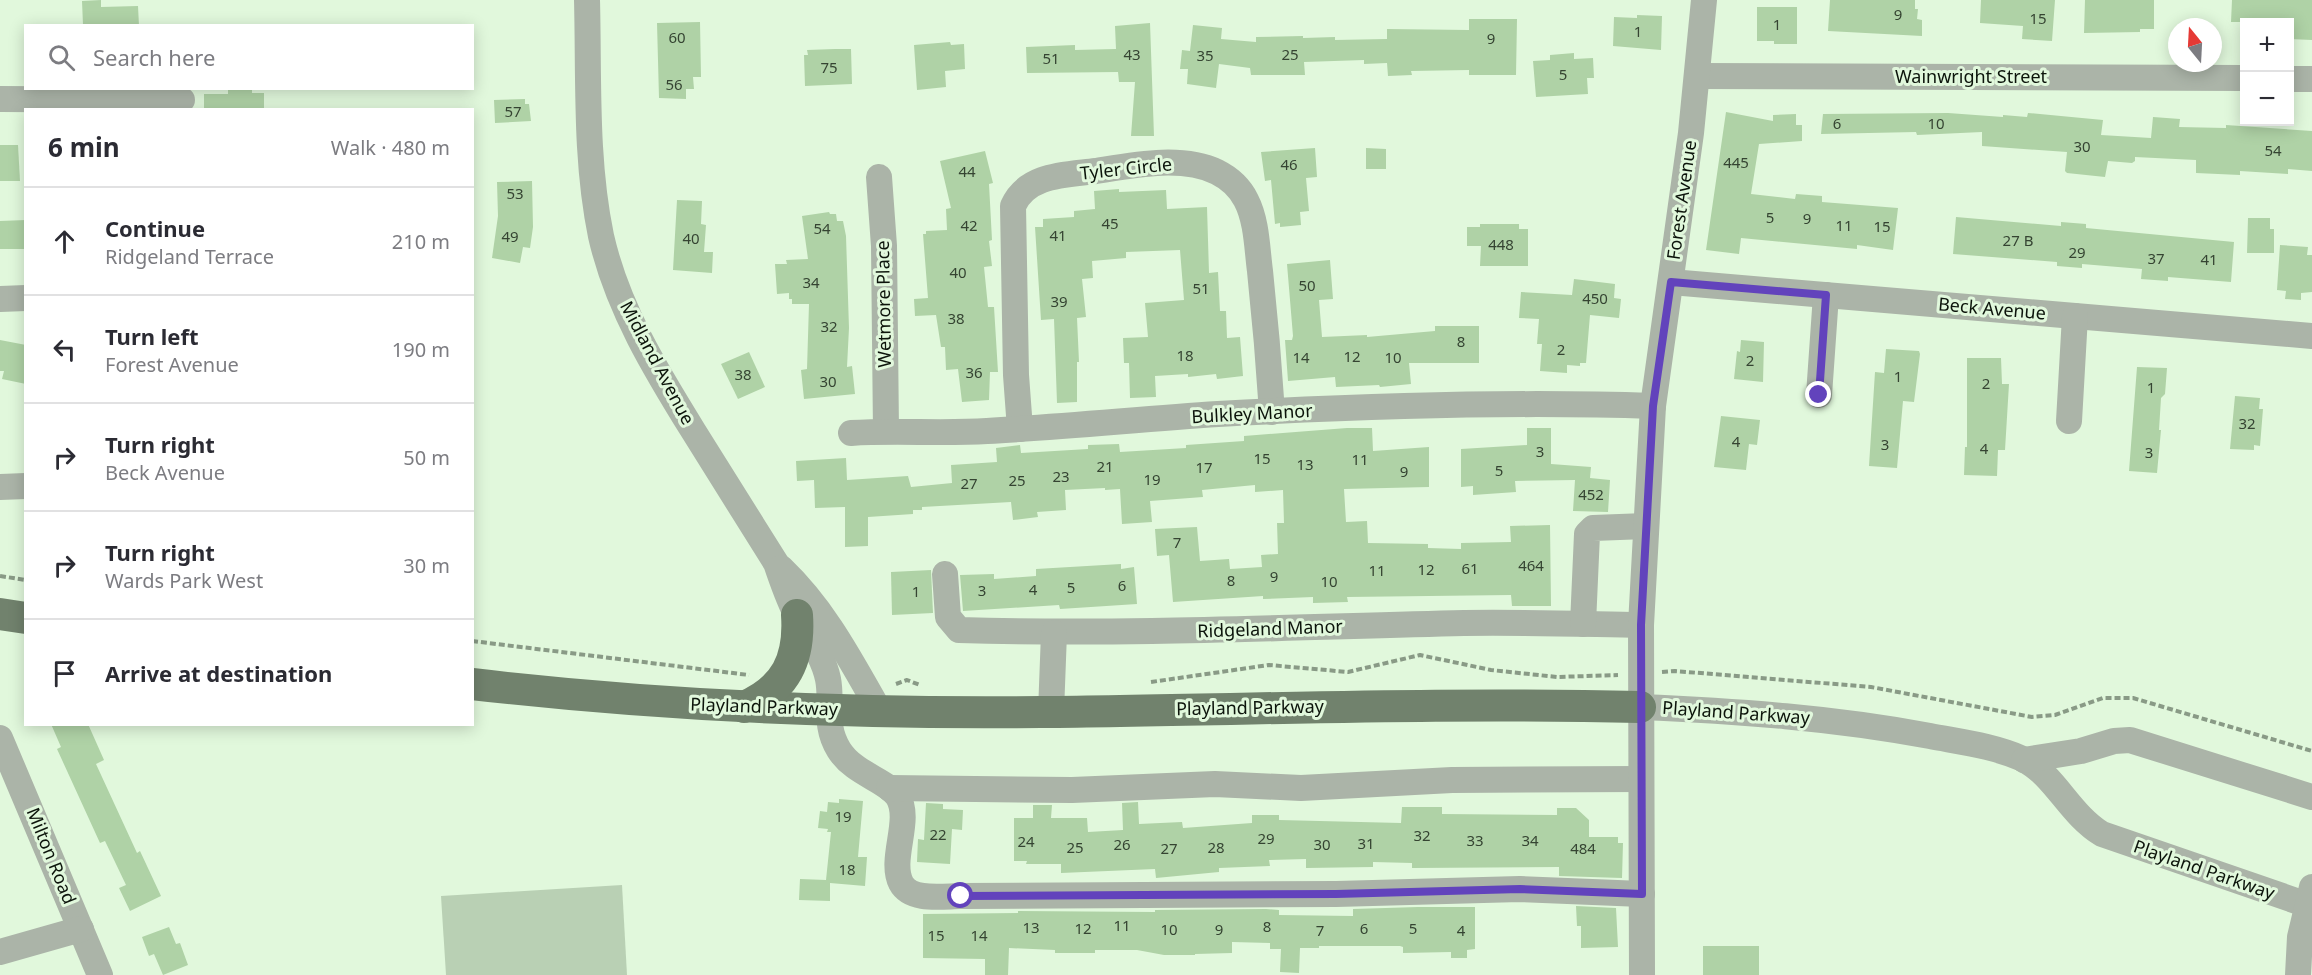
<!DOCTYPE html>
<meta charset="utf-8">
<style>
:root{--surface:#fff;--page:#f7f7f7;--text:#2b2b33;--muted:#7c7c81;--line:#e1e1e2}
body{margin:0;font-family:"Noto Sans",sans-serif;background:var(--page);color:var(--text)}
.controls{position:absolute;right:18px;top:18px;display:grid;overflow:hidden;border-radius:0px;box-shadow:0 3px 15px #0003}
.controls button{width:54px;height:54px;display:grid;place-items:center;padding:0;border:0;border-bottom:2px solid var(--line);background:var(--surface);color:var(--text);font:30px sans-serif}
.compass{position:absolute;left:2168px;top:18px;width:54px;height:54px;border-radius:50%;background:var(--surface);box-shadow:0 3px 15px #0003;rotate:342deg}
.stop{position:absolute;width:18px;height:18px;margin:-14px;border:4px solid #6243bc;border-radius:50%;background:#fff}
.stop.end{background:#6243bc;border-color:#fff;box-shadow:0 2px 6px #0008}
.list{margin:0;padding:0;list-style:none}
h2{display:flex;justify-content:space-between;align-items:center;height:78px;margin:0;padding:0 24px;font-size:26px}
h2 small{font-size:20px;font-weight:400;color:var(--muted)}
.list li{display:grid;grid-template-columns:39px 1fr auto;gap:18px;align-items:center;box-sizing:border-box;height:108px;padding:0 24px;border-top:2px solid var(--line)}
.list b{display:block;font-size:22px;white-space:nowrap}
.list p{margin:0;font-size:20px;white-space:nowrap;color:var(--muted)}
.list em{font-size:20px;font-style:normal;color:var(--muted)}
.icon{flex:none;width:33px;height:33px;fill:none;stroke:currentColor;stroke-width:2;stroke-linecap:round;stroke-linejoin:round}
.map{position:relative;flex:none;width:2312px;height:975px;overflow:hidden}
.search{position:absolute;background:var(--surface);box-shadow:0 3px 15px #0003;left:24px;top:24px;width:450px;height:66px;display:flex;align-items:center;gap:15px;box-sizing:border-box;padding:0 21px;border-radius:0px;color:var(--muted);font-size:22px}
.panel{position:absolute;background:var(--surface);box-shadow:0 3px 15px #0003;left:24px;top:108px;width:450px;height:618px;border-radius:0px}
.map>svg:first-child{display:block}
.green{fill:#b9d0b4}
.building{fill:#afd2a6}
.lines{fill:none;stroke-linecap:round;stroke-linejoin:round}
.path{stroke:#899a86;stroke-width:4;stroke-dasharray:6 3;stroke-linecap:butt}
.minor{stroke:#abb4a8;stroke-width:26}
.major{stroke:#71826d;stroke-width:32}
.route{stroke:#6243bc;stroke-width:8}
.labels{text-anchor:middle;stroke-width:6;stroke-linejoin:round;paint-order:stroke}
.number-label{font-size:15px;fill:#354432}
.street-label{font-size:18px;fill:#0c140b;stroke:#e1f8dc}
</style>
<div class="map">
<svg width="2312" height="975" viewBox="0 0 2312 975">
<rect width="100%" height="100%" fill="#e1f8dc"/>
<polygon class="green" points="622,885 627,975 446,975 441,896"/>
<g class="building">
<polygon points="101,0 101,7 138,6 139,26 83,25 82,1"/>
<polygon points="1830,0 1915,0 1915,9 1918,9 1917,19 1922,20 1922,36 1828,31"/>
<polygon points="1981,0 2055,0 2052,41 2022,39 2023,26 1980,23"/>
<polygon points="2085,0 2154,0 2154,29 2140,29 2140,32 2084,33"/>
<polygon points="2232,0 2312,0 2312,40 2289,39 2289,22 2231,22"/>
<polygon points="1757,7 1797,7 1797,44 1774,44 1774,41 1757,41"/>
<polygon points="1637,15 1662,16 1661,50 1613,46 1614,17 1637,18"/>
<polygon points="1469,19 1517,19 1516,75 1469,75 1469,70 1411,71 1412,75 1388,76 1387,63 1364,64 1364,60 1304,62 1305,75 1251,75 1250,68 1219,64 1216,88 1187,84 1188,69 1180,69 1182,50 1190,51 1193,25 1222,28 1221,39 1256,42 1256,37 1303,36 1303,38 1335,37 1335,40 1387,39 1387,29 1469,30"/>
<polygon points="700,22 701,77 693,77 694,89 686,89 686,99 659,98 657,23"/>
<polygon points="1150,23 1154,136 1131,136 1135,82 1119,82 1118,72 1027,73 1026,47 1075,45 1075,50 1116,49 1115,26"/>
<polygon points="950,42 951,45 964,44 965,69 945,71 946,87 917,90 914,45"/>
<polygon points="835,49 851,49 852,84 805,86 804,55 808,55 807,50"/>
<polygon points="1574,53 1574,59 1593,58 1594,78 1587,78 1588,94 1536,97 1533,61 1550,60 1550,55"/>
<polygon points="228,88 252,88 252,93 264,93 264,110 204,110 204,94 228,94"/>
<polygon points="525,99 525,104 529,104 531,121 495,123 494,100"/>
<polygon points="1726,112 1773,121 1773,115 1796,114 1796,125 1802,125 1802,141 1759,144 1751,194 1795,199 1796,194 1822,196 1822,202 1898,208 1893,250 1857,245 1857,249 1741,238 1739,254 1706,250"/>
<polygon points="1948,113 2003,117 2003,115 2027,117 2028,113 2103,120 2101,135 2151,138 2153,117 2180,119 2179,127 2226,128 2226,125 2312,131 2312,171 2288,169 2288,174 2240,171 2240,175 2196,173 2196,160 2135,157 2135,161 2132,163 2108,161 2105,177 2067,173 2065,171 2067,152 1982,146 1982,132 1917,135 1916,132 1821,134 1823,114"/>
<polygon points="0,145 18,145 20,181 0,181"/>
<polygon points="1315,148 1317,177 1306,178 1309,211 1300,212 1301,225 1280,227 1280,223 1275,224 1271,180 1265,181 1261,152"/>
<polygon points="1366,148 1386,149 1386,169 1366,169"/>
<polygon points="985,151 993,183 989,184 992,240 989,241 992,266 984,267 988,307 994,307 998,372 990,372 989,400 962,402 958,369 946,370 945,347 941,347 936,315 915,316 914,299 928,298 923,234 926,234 926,231 947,230 946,209 951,208 940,161"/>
<polygon points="532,181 533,227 530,248 523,247 520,263 492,258 498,216 497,182"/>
<polygon points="1119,189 1119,192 1166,190 1167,209 1207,207 1209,273 1218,272 1220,311 1226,311 1227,338 1240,337 1243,376 1217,379 1216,374 1188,377 1188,374 1155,376 1156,397 1130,398 1129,363 1124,363 1123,338 1148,337 1145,303 1184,300 1180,250 1126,252 1126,258 1092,261 1093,278 1082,279 1086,317 1077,318 1079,362 1077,362 1077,402 1057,403 1054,319 1041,320 1035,227 1043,227 1043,219 1074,217 1074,211 1095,209 1094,191"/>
<polygon points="677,200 702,201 701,224 706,225 704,252 713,252 712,273 673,270"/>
<polygon points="829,212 830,214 836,214 837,221 843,221 846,236 849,328 847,367 852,366 855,394 804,399 801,370 807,369 809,304 792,304 792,299 789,299 789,293 777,294 775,264 787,264 786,260 808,259 802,216"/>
<polygon points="1956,217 2061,226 2061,222 2086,224 2086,228 2234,242 2231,282 2168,277 2168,281 2141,279 2142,269 2082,264 2082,268 2057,266 2057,262 1953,254"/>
<polygon points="2248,218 2270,218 2270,229 2274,229 2274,253 2247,253"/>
<polygon points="26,220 26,249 0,249 0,221"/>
<polygon points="1480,224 1519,224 1519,229 1528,229 1528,266 1480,266 1481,246 1467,246 1467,227 1480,227"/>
<polygon points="2280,245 2308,247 2307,255 2312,255 2312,292 2301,293 2301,300 2285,299 2286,291 2277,290"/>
<polygon points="1330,260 1333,299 1319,300 1322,337 1367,335 1367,337 1435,331 1435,326 1479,326 1479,363 1409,363 1411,384 1380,387 1379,385 1336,387 1335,377 1288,381 1285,340 1292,340 1293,336 1287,264"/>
<polygon points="1574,279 1615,284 1614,298 1621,299 1619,318 1590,315 1586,363 1580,363 1580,366 1567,365 1567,373 1540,371 1542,344 1537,344 1539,319 1519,318 1521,292 1572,295"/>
<polygon points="0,340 26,345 26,384 2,379 4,371 0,371"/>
<polygon points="1741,340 1764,342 1763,382 1734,379 1737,351 1740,352"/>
<polygon points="1886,349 1919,351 1920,354 1914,402 1903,401 1897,468 1869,466 1875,372 1884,373"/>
<polygon points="749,352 765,387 738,399 721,364"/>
<polygon points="1967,358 2001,358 2002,384 2009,384 2005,450 1998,450 1997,476 1964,475 1965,447 1967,447"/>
<polygon points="2137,367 2167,368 2165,394 2161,398 2159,430 2161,430 2157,473 2129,471"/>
<polygon points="2235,396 2260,398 2259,409 2263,409 2260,446 2254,445 2254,450 2230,449"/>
<polygon points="1721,416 1760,420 1757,445 1749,444 1746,470 1714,467"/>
<polygon points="1347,428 1372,428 1373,451 1429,447 1429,487 1344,489 1346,522 1367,521 1368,543 1428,544 1428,548 1461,549 1461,543 1511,542 1510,526 1550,525 1551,606 1512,606 1511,595 1347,597 1348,602 1313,603 1313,597 1263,599 1263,596 1173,602 1169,555 1157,556 1155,529 1197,527 1200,561 1229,559 1230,569 1262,567 1261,555 1278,554 1277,523 1284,523 1283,490 1255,492 1255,485 1202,490 1203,497 1150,501 1152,522 1122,524 1120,489 1105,490 1105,488 1065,490 1066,510 1037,512 1038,517 1013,520 1011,502 922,507 922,510 913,510 913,514 868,517 868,546 845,547 845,507 815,508 814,480 797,481 796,461 846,458 847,480 908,476 911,487 952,483 951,465 997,462 996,448 1020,445 1021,453 1088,449 1088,445 1119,444 1120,452 1186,448 1186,445 1244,441 1244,436"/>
<polygon points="1527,428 1551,428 1551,464 1591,467 1590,478 1610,480 1608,512 1573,511 1575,480 1515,481 1516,492 1473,495 1473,486 1461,487 1461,449 1527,445"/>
<polygon points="1121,564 1121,569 1134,567 1137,604 1060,609 1059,605 963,611 960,575 994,574 994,579 1036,576 1036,569"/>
<polygon points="931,570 933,613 892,615 891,572"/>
<polygon points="51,724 88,724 104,760 96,764 137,853 140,851 161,896 130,911 119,888 126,885 105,841 100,843 57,749 61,747"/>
<polygon points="839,799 863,801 858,857 867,857 865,886 830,883 830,901 799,900 800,879 826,880 831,832 827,832 828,829 818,828 820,811 827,812 828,802 839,803"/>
<polygon points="1138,802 1139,824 1182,822 1183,828 1252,823 1252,815 1279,815 1279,820 1401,823 1402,807 1442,807 1442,814 1557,815 1557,808 1576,808 1589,820 1589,837 1618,837 1618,843 1623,843 1622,878 1559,876 1559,867 1412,868 1412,863 1373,862 1373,867 1306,868 1306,859 1269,860 1270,866 1219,868 1219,872 1156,878 1155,869 1061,873 1061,864 1026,864 1027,861 1014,861 1014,818 1033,818 1033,805 1052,805 1051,818 1087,818 1088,832 1123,830 1122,803"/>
<polygon points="926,803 943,804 943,809 963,810 962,830 952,829 950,864 917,862 918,839 924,840"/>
<polygon points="1576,906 1616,908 1618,947 1581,948 1581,926 1577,926"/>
<polygon points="1418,907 1475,907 1475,949 1467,950 1467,958 1451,958 1451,952 1403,953 1403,947 1400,946 1319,946 1319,948 1300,948 1299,973 1280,972 1281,949 1270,949 1270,943 1232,942 1232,953 1195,954 1195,955 1164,955 1137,950 1095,950 1095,953 1055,953 1055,950 1009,948 1008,975 985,975 985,959 923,958 923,914 1018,913 1018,911 1155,912 1155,910 1266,909 1279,910 1279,915 1353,916 1353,909"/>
<polygon points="169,927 176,944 180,943 188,965 163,975 154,954 149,956 142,937"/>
<rect x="1703" y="946" width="56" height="29"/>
</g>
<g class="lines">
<g class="path">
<polyline points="0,576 26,580"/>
<polyline points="472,641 749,675"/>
<polyline points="1662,672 1675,671 1871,687 2032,717 2055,715 2103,698 2133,698 2312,751"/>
<polyline points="1151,682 1269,665 1348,672 1420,655 1491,670 1557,677 1618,675"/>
<polyline points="896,684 907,680 920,685"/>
</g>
<g class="minor">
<path d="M587,0c2,78 -2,159 14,236 16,71 55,135 93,196 28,44 55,88 82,131 6,18 12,35 20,51 11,21 27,41 32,65 5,25 -5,45 11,71 15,24 48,30 59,47 14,23 -9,62 3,86 10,19 43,13 60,13l375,-2 184,-5 122,5"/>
<polyline points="1697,76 2244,78"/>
<polyline points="2290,79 2312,79"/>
<polyline points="0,99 182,100"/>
<polyline points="879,177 884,246 886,431"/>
<polyline points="1671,282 2312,336"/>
<polyline points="0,299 26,298"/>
<polyline points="1819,395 1826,295"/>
<polyline points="2069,421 2075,316"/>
<path d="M1020,429l-4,-54 -3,-169c14,-32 53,-31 83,-35 37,-6 86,-16 121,1 12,6 23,16 29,28 11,21 11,49 14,71 5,47 9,94 12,141"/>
<path d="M851,433c45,-3 91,1 136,-2 77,-4 154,-12 231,-17 144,-8 291,-13 435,-8"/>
<polyline points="0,487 26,486"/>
<path d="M781,568c43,41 69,91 98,142"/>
<path d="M945,574l3,43 11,13c169,5 336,-3 505,-7 59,-1 118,1 177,2"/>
<polyline points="1583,624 1587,534 1593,528 1646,526"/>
<path d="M1640,707c98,4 194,11 290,29 31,6 64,10 93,23 32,16 46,55 79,75l206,71"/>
<polyline points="1051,712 1054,633"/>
<polyline points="0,738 100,975"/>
<polyline points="2024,760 2081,751 2114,741 2130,740 2312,797"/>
<polyline points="889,788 1072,790 1215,784 1301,788 1452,780 1641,779"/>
<polyline points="0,952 81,929"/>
<polyline points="1642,975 1641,625 1653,406 1691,133 1704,0"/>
<polyline points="2298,975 2300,937 2312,887"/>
</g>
<g class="major">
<polyline points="0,614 26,618"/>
<path d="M472,684c189,22 379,30 569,28 200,-2 400,-10 599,-5"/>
<path d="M744,707c42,-18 56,-48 53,-92"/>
</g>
</g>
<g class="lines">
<polyline class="route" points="961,896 1336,894 1520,889 1642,894 1641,625 1653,406 1671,282 1826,295 1819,395"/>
</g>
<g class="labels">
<g class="number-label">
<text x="1898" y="20">9</text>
<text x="2038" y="24">15</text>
<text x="1777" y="30">1</text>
<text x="1638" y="37">1</text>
<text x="677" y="43">60</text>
<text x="1491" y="44">9</text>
<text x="1132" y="60">43</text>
<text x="1290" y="60">25</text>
<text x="1205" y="61">35</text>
<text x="1051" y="64">51</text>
<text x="829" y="73">75</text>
<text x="1563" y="80">5</text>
<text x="674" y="90">56</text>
<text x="513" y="117">57</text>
<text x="1837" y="129">6</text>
<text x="1936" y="129">10</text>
<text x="2082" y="152">30</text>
<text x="2273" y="156">54</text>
<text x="1736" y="168">445</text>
<text x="1289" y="170">46</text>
<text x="967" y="177">44</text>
<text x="515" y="199">53</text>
<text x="1770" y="223">5</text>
<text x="1807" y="224">9</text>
<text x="1110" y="229">45</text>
<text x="969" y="231">42</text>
<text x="1844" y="231">11</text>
<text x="1882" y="232">15</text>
<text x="822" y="234">54</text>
<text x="1058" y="241">41</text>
<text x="510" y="242">49</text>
<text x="691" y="244">40</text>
<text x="2018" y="246">27 B</text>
<text x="1501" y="250">448</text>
<text x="2077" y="258">29</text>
<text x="2156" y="264">37</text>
<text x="2209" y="265">41</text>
<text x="958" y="278">40</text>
<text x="811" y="288">34</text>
<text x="1307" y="291">50</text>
<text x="1201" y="294">51</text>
<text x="1595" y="304">450</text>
<text x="1059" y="307">39</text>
<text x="956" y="324">38</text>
<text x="829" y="332">32</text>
<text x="1461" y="347">8</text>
<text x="1561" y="355">2</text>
<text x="1185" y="361">18</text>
<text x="1352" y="362">12</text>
<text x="1301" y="363">14</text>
<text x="1393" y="363">10</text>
<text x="1750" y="366">2</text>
<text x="974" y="378">36</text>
<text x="743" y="380">38</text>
<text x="1898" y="382">1</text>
<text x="828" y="387">30</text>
<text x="1986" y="389">2</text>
<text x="2151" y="393">1</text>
<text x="2247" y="429">32</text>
<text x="1736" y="447">4</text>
<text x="1885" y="450">3</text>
<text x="1984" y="454">4</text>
<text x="1540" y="457">3</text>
<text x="2149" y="458">3</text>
<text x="1262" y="464">15</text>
<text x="1360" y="465">11</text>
<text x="1305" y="470">13</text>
<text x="1105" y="472">21</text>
<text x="1204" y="473">17</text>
<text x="1499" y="476">5</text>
<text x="1404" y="477">9</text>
<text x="1061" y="482">23</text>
<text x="1152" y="485">19</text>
<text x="1017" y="486">25</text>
<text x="969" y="489">27</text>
<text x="1591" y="500">452</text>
<text x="1177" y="548">7</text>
<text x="1531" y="571">464</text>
<text x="1470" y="574">61</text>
<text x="1426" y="575">12</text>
<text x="1377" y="576">11</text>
<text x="1274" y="582">9</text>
<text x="1231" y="586">8</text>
<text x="1329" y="587">10</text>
<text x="1122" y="591">6</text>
<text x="1071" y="593">5</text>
<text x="1033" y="595">4</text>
<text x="982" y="596">3</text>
<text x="916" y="597">1</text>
<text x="843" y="822">19</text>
<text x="938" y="840">22</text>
<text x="1422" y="841">32</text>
<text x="1266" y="844">29</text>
<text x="1475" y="846">33</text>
<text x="1530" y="846">34</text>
<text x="1026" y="847">24</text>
<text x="1366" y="849">31</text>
<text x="1122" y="850">26</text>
<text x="1322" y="850">30</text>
<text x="1075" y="853">25</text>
<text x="1216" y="853">28</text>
<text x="1169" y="854">27</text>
<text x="1583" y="854">484</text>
<text x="847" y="875">18</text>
<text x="1122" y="931">11</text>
<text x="1267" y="932">8</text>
<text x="1031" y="933">13</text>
<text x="1083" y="934">12</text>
<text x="1364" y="934">6</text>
<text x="1413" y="934">5</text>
<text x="1169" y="935">10</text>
<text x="1219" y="935">9</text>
<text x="1320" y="936">7</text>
<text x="1461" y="936">4</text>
<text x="936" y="941">15</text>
<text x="979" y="941">14</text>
</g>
<g class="street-label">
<text x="1971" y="83">Wainwright Street</text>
<text transform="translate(1126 169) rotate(-6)" y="6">Tyler Circle</text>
<text transform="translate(1682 200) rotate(-82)" y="6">Forest Avenue</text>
<text transform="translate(884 304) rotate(-91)" y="6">Wetmore Place</text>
<text transform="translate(1992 309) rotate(5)" y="6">Beck Avenue</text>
<text transform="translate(657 363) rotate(62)" y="6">Midland Avenue</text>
<text transform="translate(1252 414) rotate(-3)" y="6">Bulkley Manor</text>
<text transform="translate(1270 629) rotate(-2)" y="6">Ridgeland Manor</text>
<text transform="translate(764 707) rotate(2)" y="6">Playland Parkway</text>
<text transform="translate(1250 708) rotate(-1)" y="6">Playland Parkway</text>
<text transform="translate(1736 713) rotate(4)" y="6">Playland Parkway</text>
<text transform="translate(51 856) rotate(68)" y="6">Milton Road</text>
<text transform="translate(2204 870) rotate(19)" y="6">Playland Parkway</text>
</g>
</g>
</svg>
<div class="controls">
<button>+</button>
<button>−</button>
</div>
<svg class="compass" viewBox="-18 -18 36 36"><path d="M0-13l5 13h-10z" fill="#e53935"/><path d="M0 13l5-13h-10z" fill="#7c7c81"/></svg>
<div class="stop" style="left:961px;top:896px"></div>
<div class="stop end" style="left:1819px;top:395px"></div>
<div class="search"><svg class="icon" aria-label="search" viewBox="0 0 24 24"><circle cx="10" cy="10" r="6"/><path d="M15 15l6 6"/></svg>Search here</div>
<section class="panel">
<h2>6 min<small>Walk · 480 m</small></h2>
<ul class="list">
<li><svg class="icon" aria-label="ahead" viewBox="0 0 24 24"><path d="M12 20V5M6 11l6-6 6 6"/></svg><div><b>Continue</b><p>Ridgeland Terrace</p></div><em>210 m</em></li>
<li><svg class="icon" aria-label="left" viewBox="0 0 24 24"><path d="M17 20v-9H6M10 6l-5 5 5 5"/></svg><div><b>Turn left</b><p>Forest Avenue</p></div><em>190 m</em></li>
<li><svg class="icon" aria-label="right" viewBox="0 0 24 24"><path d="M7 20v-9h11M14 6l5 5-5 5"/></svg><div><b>Turn right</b><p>Beck Avenue</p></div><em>50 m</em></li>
<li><svg class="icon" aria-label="right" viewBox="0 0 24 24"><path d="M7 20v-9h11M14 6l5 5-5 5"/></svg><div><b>Turn right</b><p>Wards Park West</p></div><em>30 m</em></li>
<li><svg class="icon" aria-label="arrive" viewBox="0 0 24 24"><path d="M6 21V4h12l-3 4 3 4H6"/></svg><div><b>Arrive at destination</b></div></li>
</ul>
</section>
</div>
